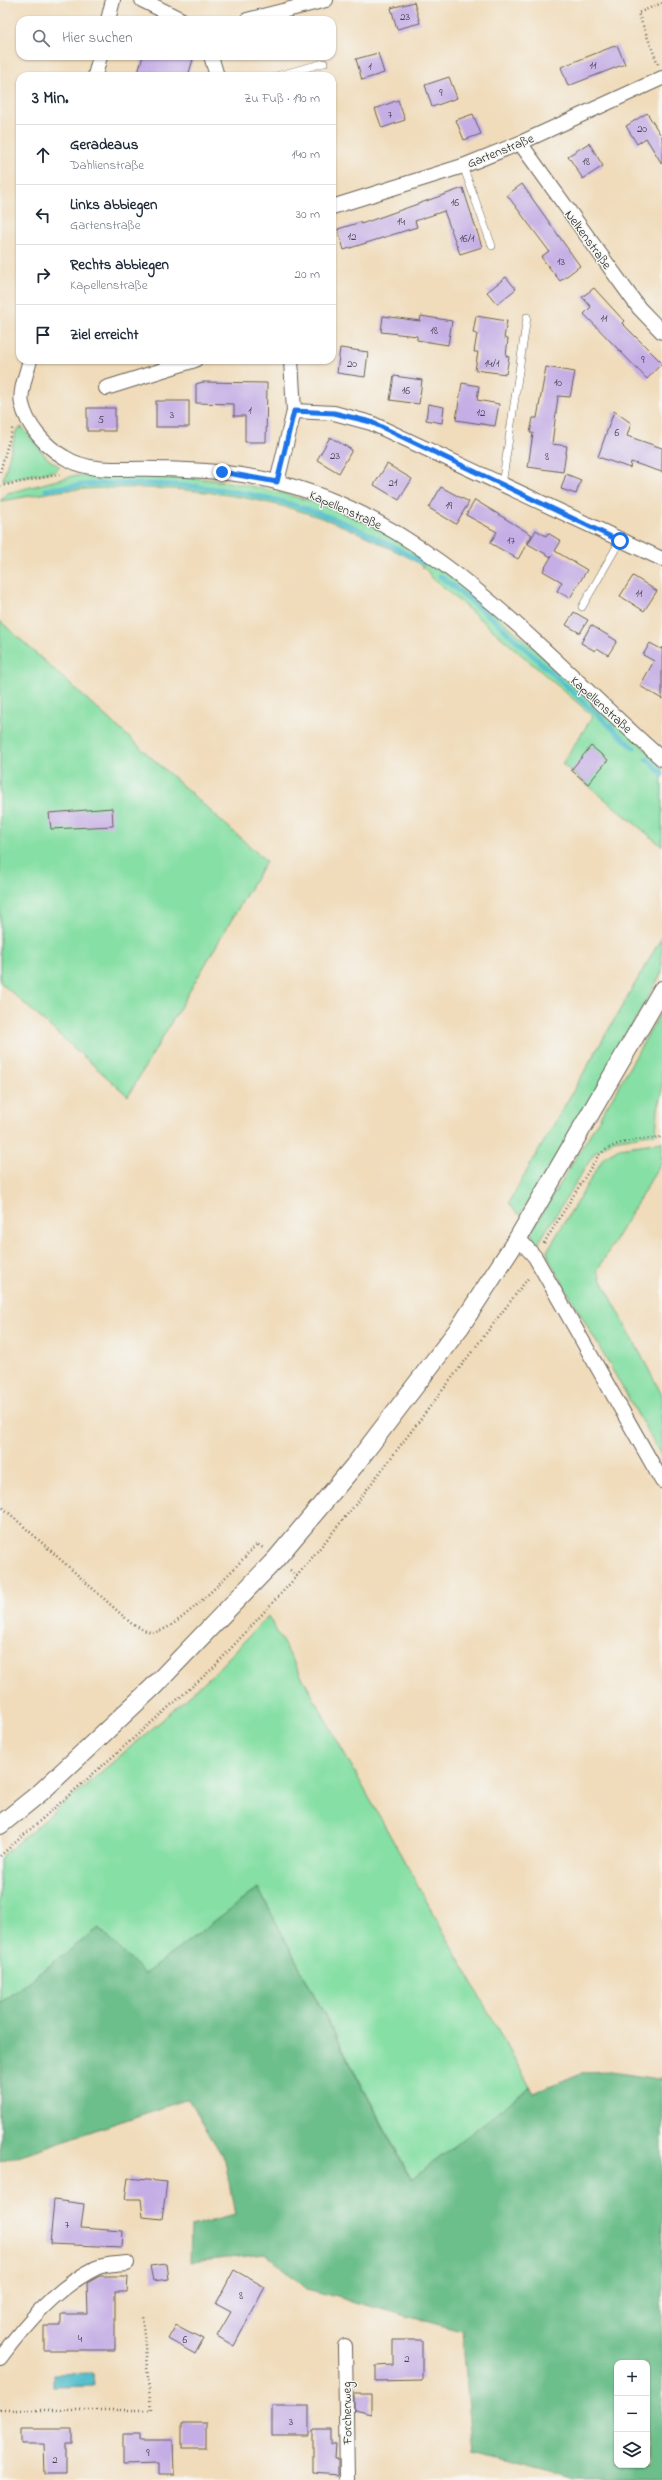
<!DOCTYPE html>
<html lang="de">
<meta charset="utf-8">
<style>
:root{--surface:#fff;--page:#f2f2f3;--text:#1f2937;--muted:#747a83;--line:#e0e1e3}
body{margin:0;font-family:"Indie Flower",sans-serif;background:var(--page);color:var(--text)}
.controls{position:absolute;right:12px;bottom:12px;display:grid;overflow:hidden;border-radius:8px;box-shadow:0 1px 3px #0004}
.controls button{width:36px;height:36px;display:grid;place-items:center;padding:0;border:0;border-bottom:1px solid var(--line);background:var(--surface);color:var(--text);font:20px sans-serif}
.stop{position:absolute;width:12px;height:12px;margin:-9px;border:3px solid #1a73e8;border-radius:50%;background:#fff}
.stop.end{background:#1a73e8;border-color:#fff;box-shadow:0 1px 4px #0008}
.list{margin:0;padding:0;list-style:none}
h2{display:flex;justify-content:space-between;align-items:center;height:52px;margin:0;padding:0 16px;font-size:17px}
h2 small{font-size:13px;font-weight:400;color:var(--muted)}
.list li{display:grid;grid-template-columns:26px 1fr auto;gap:12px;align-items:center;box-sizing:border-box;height:60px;padding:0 16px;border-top:1px solid var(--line)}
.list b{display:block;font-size:15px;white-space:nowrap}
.list p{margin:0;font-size:13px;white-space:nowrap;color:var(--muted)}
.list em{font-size:13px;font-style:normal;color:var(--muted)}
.icon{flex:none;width:22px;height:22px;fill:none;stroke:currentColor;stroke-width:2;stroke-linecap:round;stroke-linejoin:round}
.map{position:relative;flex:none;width:662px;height:2480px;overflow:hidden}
.search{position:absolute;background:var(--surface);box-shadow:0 1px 3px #0004;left:16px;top:16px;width:320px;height:44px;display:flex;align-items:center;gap:10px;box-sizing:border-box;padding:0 14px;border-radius:12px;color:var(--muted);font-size:15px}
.panel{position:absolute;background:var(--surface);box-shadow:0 1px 3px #0004;left:16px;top:72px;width:320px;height:292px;border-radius:12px}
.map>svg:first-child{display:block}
.green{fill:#86dfa4;stroke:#517e60}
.forest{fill:#6cbe8a;stroke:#446d53;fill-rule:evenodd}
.water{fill:#52becb;stroke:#376d74}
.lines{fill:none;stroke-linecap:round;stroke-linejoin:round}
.stream{stroke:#52becb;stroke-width:5}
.building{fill:#c5aee5}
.service-casing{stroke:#665f54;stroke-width:8}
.minor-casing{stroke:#665f54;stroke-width:16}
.tertiary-casing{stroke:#665f54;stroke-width:20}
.path{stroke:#665f54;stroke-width:2.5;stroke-dasharray:1 3;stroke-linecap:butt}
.service{stroke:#fff;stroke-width:7}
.minor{stroke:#fff;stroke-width:14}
.tertiary{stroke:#fff;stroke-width:18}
.route{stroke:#1a73e8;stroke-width:5}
.labels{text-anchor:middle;stroke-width:3;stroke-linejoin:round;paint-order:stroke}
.number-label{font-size:11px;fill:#46404e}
.street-label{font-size:13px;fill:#1c1c1c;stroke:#f6f6f2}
</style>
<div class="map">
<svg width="662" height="2480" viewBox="0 0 662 2480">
<rect width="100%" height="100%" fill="#f6f6f2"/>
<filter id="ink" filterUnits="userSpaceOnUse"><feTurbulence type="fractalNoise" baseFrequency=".025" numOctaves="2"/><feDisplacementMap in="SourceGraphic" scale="8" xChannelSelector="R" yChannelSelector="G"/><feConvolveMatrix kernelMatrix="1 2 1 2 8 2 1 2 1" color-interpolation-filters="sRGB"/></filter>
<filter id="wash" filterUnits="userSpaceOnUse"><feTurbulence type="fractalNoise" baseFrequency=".012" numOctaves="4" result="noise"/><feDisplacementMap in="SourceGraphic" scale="16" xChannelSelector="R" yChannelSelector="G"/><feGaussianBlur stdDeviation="0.9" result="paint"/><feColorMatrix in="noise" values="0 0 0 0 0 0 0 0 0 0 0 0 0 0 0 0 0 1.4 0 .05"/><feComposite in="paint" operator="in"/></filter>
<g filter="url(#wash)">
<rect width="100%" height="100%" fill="#f0dcbb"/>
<g class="green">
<polygon points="22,427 47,458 60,467 56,471 3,480 16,431"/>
<path d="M143,473c94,7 165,19 249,62 42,22 77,56 112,87 53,47 106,94 158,142v82l-100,-82 31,-48 -161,-138c-9,-17 -32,-24 -49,-33 -95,-51 -208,-63 -314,-55 -23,2 -46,8 -69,11l8,-8 65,-17z"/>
<polygon points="0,621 266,861 128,1096 0,982"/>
<polygon points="662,937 662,972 593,1096 520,1215 514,1210 509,1202"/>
<polygon points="662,1010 662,1095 658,1108 656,1133 613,1140 595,1152 539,1242 535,1242 531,1232 613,1096"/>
<polygon points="662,1142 662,1161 597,1271 662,1395 662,1457 549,1259 547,1251 604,1157 619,1148"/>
<polygon points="268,1616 530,2087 412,2180 258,1888 145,1974 99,1928 0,2003 0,1858 161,1721 214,1673"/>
</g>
<path class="forest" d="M258,1888l153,292 119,-93 4,6 47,-20 30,-1 48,7 3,-2v403h-91l-98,-26 -11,-123 -155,-42 -41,-35 -76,8 1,-35 44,-12 -10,-55 -37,-61 -188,63v-159l99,-75 46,46zM617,2363h30v102h-30z"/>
<polygon class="water" points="93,2373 94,2386 53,2387 53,2374"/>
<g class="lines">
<g class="stream">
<path d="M46,490c35,-7 68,-7 103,-6 107,3 182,25 274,79"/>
<polyline points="440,576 492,618 634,748"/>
<polyline points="647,759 662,774"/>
</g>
</g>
<g id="blocks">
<g class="building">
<polygon points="414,2 420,23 397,29 391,8"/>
<polygon points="617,45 625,64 568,86 561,67"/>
<polygon points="378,53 384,73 362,80 356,59"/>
<polygon points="143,56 194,56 188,76 137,76"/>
<polygon points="449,77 457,98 432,107 425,85"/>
<polygon points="398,100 405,120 382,128 375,109"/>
<polygon points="647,113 662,137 662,164 646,138 637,144 626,126"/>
<polygon points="473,114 481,134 464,140 456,120"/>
<polygon points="589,143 603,166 583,179 568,156"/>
<polygon points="522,184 580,266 560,281 541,257 549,251 507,195"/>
<polygon points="463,188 482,247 460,254 444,211 415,221 417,227 344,250 338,229 361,222 361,224"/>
<polygon points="506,277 516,289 497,304 487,292"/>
<polygon points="594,288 624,321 622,323 662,363 647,379 584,314 591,307 582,297"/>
<polygon points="383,316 420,321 421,316 452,321 448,345 417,340 417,336 381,332"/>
<polygon points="476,316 507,321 504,338 508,339 506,356 509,357 506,374 475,370 478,352 474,352 477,334 473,333"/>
<polygon points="340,348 368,352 365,377 337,373"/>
<polygon points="546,367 575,372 570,397 558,396 552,444 567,446 563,472 528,467 533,433 530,433 533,418 537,418"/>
<polygon points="394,376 422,380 419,404 390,400"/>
<polygon points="203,382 267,383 266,442 245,442 245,416 234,416 234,404 196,403 196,384"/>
<polygon points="462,383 479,386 477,400 499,404 495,426 456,420"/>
<rect x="156" y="401" width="33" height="26"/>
<polygon points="428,404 444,407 442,423 426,420"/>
<rect x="87" y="408" width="28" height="23"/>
<polygon points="614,411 631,423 627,436 662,448 662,472 631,462 630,468 598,457"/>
<polygon points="330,437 352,450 339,473 317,460"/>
<polygon points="387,464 412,479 399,500 374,485"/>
<polygon points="566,474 581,480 576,494 561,489"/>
<polygon points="441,487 469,502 456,524 429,508"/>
<polygon points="475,500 532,535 518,559 490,543 497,532 466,515"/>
<polygon points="536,530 546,536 548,533 561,541 555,551 587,570 570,598 557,591 562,582 543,571 552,555 551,557 528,544"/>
<polygon points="633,576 657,591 644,611 620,596"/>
<polygon points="574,612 588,620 580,633 566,625"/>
<polygon points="591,625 617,641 608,655 597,648 595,651 581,643"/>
<polygon points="650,643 661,649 662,647 662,699 640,686 654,661 643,655"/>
<polygon points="591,746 608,760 588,784 571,770"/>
<polygon points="112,808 113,826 51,829 49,813"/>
<polygon points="128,2178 167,2182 162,2219 143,2217 141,2199 125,2199"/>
<polygon points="54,2200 84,2204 81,2228 123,2231 122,2247 50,2244"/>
<polygon points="167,2264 169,2279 153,2281 150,2266"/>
<polygon points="234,2270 265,2287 234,2346 217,2336 231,2312 216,2304"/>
<polygon points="100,2276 128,2276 127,2292 115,2292 115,2350 44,2350 44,2326 61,2326 61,2314 88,2314 87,2283"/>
<polygon points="176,2325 203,2339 195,2354 168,2339"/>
<polygon points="393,2340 422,2340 422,2380 376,2381 376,2366 393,2365"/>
<polygon points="354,2394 371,2394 371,2414 354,2410"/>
<rect x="272" y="2406" width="37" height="29"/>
<rect x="182" y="2423" width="24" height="25"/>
<polygon points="21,2429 72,2429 72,2443 66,2443 66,2474 45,2474 44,2444 21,2444"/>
<polygon points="313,2430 331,2430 331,2444 336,2444 335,2458 338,2458 338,2475 313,2473"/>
<polygon points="123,2434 140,2434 140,2440 173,2440 174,2475 158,2475 158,2464 123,2465"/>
</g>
</g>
</g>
<g filter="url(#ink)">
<use href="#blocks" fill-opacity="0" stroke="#665f54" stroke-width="1"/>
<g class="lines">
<g class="service-casing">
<g id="service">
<polyline points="276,76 324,63"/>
<polyline points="463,166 492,246"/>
<polyline points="502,485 527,317"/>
<polyline points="582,607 620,541"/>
</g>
</g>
<g class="minor-casing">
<g id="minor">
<polyline points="142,0 182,20"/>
<polyline points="108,20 113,0"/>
<polyline points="247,20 326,0"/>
<polyline points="211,56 217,76"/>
<polyline points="95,76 100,56"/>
<polyline points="520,143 639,308 662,332"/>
<polyline points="332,207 463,166 520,143 662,78"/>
<path d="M30,360c-3,12 -11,32 -8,44 5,22 23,42 42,53 28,18 63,10 95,12 40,1 79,3 117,13 158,38 268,174 386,277"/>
<polyline points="106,388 195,360"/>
<polyline points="294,411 334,413 371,423 662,559"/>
<polyline points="277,482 294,411 291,360"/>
<polyline points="518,1238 535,1257 662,1481"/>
<polyline points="345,2346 347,2480"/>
<path d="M0,2358c26,-35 56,-70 96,-90 8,-4 22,-4 31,-5"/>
</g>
</g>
<g class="tertiary-casing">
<polyline id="tertiary" points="0,1825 41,1792 153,1687 276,1559 354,1466 460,1327 518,1238 662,990"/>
</g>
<g class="path">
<polyline points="658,64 638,13 662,3"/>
<polyline points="0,472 13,426"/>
<polyline points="0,486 61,474"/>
<path d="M544,1243l54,-87c18,-17 41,-16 64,-19"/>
<path d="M0,1505l132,119c8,4 15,9 23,8 24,-2 84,-69 102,-88l6,4"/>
<polyline points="290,1570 297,1576"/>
<polyline points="0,1856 212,1669 297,1576 355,1505 529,1277"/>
<polyline points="0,2410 151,2410 142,2314"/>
</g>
<use href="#service" class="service"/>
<use href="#minor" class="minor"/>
<use href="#tertiary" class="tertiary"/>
</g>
</g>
<g class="lines" filter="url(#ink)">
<polyline class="route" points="222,472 277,482 294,411 334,413 371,422 620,541"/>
</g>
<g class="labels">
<g class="number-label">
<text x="405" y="20">23</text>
<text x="593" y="69">11</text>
<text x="370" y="70">1</text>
<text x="441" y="96">9</text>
<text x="390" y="118">7</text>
<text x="642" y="132">20</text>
<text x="586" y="165">18</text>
<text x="455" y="206">16</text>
<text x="401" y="225">14</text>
<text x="352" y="240">12</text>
<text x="467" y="242">16/1</text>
<text x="561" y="265">13</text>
<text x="604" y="322">11</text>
<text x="434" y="334">18</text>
<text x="643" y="363">9</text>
<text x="352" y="367">20</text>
<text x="492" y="367">14/1</text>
<text x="558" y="386">10</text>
<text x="406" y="394">16</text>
<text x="250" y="414">1</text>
<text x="481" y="416">12</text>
<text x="172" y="418">3</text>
<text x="101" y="423">5</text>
<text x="617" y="436">6</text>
<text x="335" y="459">23</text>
<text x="547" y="460">8</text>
<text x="393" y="486">21</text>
<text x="449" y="509">19</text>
<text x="511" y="544">17</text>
<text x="639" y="597">11</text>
<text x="67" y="2228">7</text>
<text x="241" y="2299">8</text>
<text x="80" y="2342">4</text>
<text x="185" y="2343">6</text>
<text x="407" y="2362">2</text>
<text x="291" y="2425">3</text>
<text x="148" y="2456">9</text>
<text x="55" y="2463">2</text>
</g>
<g class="street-label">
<text transform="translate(500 150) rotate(-22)" y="5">Gartenstraße</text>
<text transform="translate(589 239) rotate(54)" y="5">Nelkenstraße</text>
<text transform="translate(346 509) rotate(24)" y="5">Kapellenstraße</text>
<text transform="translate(602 704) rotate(42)" y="5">Kapellenstraße</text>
<text transform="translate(346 2413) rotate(-91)" y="5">Forchenweg</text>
</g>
</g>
</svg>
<div class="controls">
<button>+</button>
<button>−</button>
<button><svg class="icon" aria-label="layers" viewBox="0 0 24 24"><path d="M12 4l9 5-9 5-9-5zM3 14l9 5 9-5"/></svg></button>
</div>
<div class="stop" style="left:620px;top:541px"></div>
<div class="stop end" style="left:222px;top:472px"></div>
<div class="search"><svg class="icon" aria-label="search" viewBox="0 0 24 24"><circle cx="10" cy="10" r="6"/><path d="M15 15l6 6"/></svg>Hier suchen</div>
<section class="panel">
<h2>3 Min.<small>Zu Fuß · 190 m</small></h2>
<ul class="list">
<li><svg class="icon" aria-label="ahead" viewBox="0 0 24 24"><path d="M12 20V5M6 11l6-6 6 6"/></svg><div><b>Geradeaus</b><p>Dahlienstraße</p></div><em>140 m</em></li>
<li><svg class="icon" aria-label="left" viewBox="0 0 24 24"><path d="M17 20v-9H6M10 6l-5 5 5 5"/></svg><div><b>Links abbiegen</b><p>Gartenstraße</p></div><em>30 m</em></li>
<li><svg class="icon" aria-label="right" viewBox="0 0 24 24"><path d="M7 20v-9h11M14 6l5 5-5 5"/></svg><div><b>Rechts abbiegen</b><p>Kapellenstraße</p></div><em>20 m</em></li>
<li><svg class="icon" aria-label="arrive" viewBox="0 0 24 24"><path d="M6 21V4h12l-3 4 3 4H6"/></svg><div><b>Ziel erreicht</b></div></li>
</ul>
</section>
</div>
